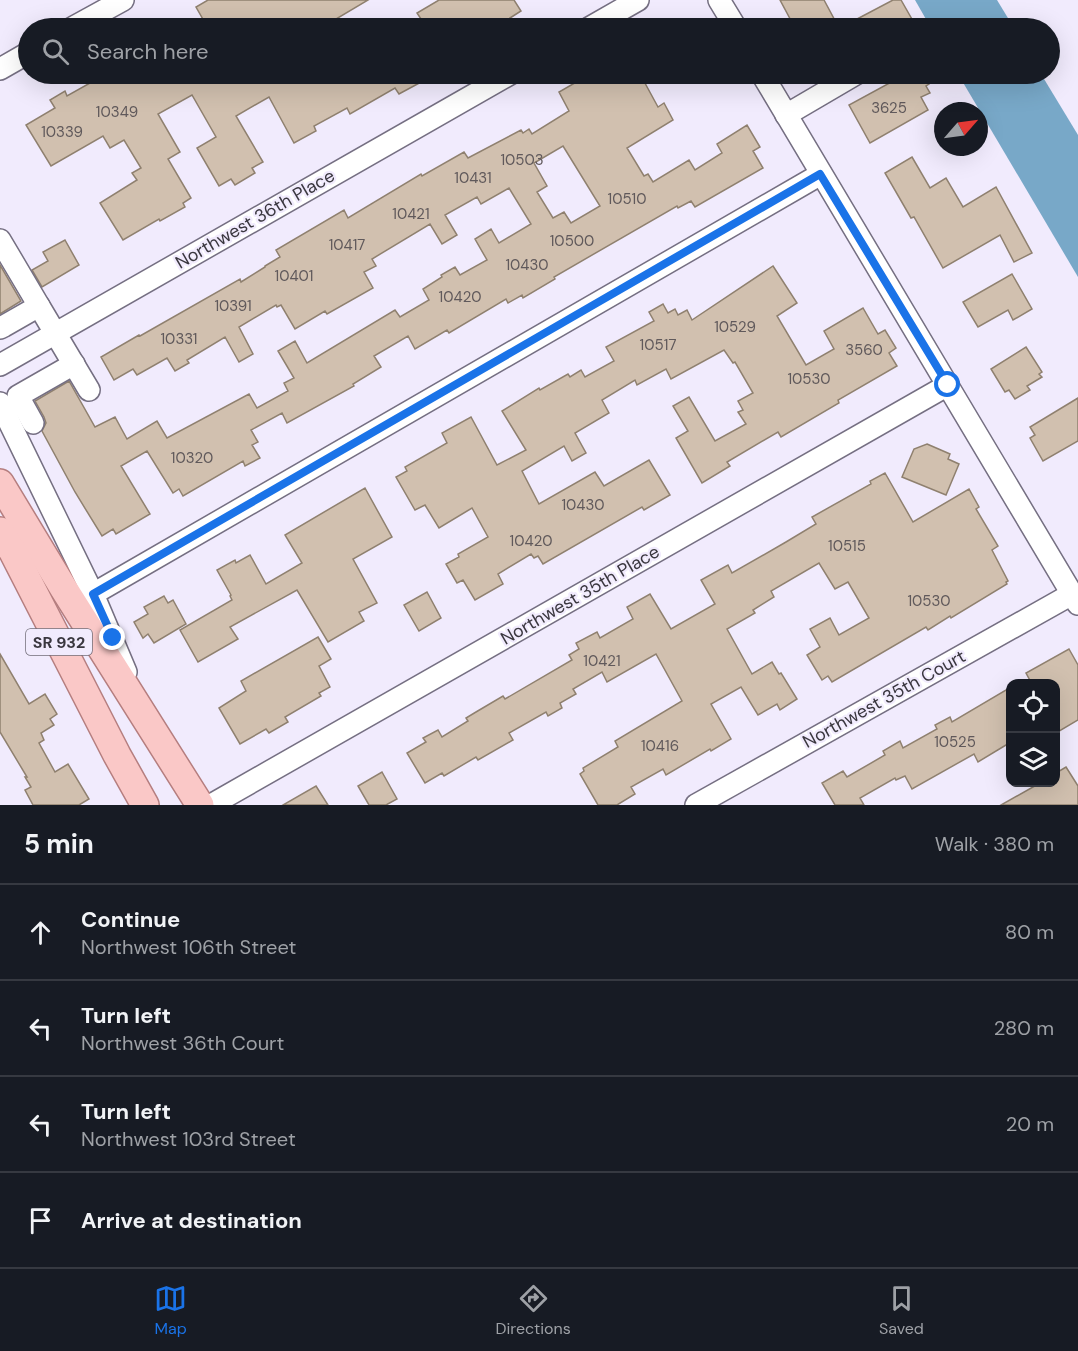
<!DOCTYPE html>
<meta charset="utf-8">
<style>
:root{--surface:#171b24;--page:#242831;--text:#f1f3f6;--muted:#9ea1a6;--line:#363941;--accent:#1a73e8}
body{margin:0;font-family:"DM Sans",sans-serif;background:var(--page);color:var(--text)}
.controls{position:absolute;right:18px;bottom:18px;display:grid;overflow:hidden;border-radius:12px;box-shadow:0 6px 24px #0002}
.controls button{width:54px;height:54px;display:grid;place-items:center;padding:0;border:0;border-bottom:2px solid var(--line);background:var(--surface);color:var(--text);font:30px sans-serif}
.compass{position:absolute;left:934px;top:102px;width:54px;height:54px;border-radius:50%;background:var(--surface);box-shadow:0 6px 24px #0002;rotate:62deg}
.stop{position:absolute;width:18px;height:18px;margin:-14px;border:4px solid #1a73e8;border-radius:50%;background:#fff}
.stop.end{background:#1a73e8;border-color:#fff;box-shadow:0 2px 6px #0008}
.list{margin:0;padding:0;list-style:none}
h2{display:flex;justify-content:space-between;align-items:center;height:78px;margin:0;padding:0 24px;font-size:26px}
h2 small{font-size:20px;font-weight:400;color:var(--muted)}
.list li{display:grid;grid-template-columns:39px 1fr auto;gap:18px;align-items:center;box-sizing:border-box;height:96px;padding:0 24px;border-top:2px solid var(--line)}
.list b{display:block;font-size:22px;white-space:nowrap}
.list p{margin:0;font-size:20px;white-space:nowrap;color:var(--muted)}
.list em{font-size:20px;font-style:normal;color:var(--muted)}
.icon{flex:none;width:33px;height:33px;fill:none;stroke:currentColor;stroke-width:2;stroke-linecap:round;stroke-linejoin:round}
.map{position:relative;flex:none;width:1078px;height:805px;overflow:hidden}
.search{position:absolute;background:var(--surface);box-shadow:0 6px 24px #0002;left:18px;right:18px;top:18px;height:66px;display:flex;align-items:center;gap:15px;box-sizing:border-box;padding:0 21px;border-radius:33px;color:var(--muted);font-size:22px}
.sheet{height:462px;background:var(--surface)}
nav{display:flex;justify-content:space-around;align-items:center;box-sizing:border-box;height:84px;border-top:2px solid var(--line);background:var(--surface);font-size:16px;color:var(--muted)}
nav a{display:grid;justify-items:center;gap:3px}
nav .on{color:var(--accent)}
.map>svg:first-child{display:block}
.water{fill:#78a8c8}
.building{fill:#d1c0af;stroke:#8f806f;stroke-width:1.5;fill-rule:evenodd}
.lines{fill:none;stroke-linecap:round;stroke-linejoin:round}
.minor-casing{stroke:#756f82;stroke-width:24}
.major-casing{stroke:#b57e7f;stroke-width:30}
.minor{stroke:#fff;stroke-width:21}
.major{stroke:#fac8c7;stroke-width:27}
.route{stroke:#1a73e8;stroke-width:8}
.labels{text-anchor:middle;stroke-width:4.5;stroke-linejoin:round;paint-order:stroke}
.number-label{font-size:15px;fill:#60595b}
.shield{fill:#f1ebfd;stroke:#716d78;stroke-width:1.5}
.shield-label{font-size:16px;font-weight:bold;fill:#3a373f}
.street-label{font-size:18px;fill:#3a373f;stroke:#f1ebfd}
</style>
<div class="map">
<svg width="1078" height="805" viewBox="0 0 1078 805">
<rect width="100%" height="100%" fill="#f1ebfd"/>
<g class="water">
<polygon points="915,0 997,0 1014,28 931,28"/>
<polygon points="958,74 1041,74 1078,135 1078,277"/>
</g>
<g class="building">
<polygon points="208,0 368,0 321,28 208,28 196,7"/>
<polygon points="439,0 514,0 521,11 510,18 512,20 498,28 427,28 417,13"/>
<polygon points="780,0 824,0 839,28 795,28"/>
<polygon points="893,0 901,0 917,28 840,28"/>
<polygon points="106,74 308,74 312,80 324,74 436,74 399,94 395,88 350,114 347,108 314,126 316,131 294,143 269,97 236,116 263,162 252,168 255,173 235,185 231,179 219,186 197,148 216,137 192,95 158,114 180,152 168,159 191,198 183,203 185,207 160,221 159,219 123,240 100,203 137,180 132,173 141,168 124,140 110,148 103,136 51,166 26,125 55,108 50,100 65,91 67,96"/>
<path d="M576,74h64l18,33 6,-4 9,17 -46,28 17,28 4,-2 5,8 36,-22 6,10 27,-17 -5,-9 30,-19 13,22 -7,4 10,17 -68,39 -4,-6 -13,7 -1,-2 -123,71 1,2 -32,19 -1,-3 -14,8 -2,-4 -57,34 -2,-3 -32,19 -7,-13 -34,20 7,11 -28,17 1,2 -67,37 -5,-10 -31,17 7,12 -6,3 8,13 -15,8 -2,-5 -60,35 -4,-7 -6,4 -26,-42 -26,15 29,48 -34,20 -3,-5 -11,7 -27,-44 -33,-61 4,-8 -2,-6 -9,-16 34,-20 26,46 20,-10 12,22 30,-18 10,17 82,-44 8,14 31,-17 -4,-8 10,-5 -16,-27 17,-10 12,22 88,-53 5,7 29,-17 -6,-11 19,-12 -1,-2 14,-8 5,8 27,-15 -12,-21 16,-10 8,14 32,-19 -22,-36 -28,16 -4,-7 -32,18 12,20 -15,9 -12,-20 -58,35 4,7 -12,6 9,16 -46,26 -2,-3 -30,18 -14,-24 -4,2 -1,-2 -37,22 14,27 -14,8 -14,-25 -38,23 2,3 -14,8 -8,-13 -30,17 -4,-6 -19,11 -13,-23 38,-22 1,1 100,-57 1,3 24,-15v-1l15,-9 -4,-7 68,-40 4,8 73,-44 1,2 42,-24 4,6 53,-28 2,3 6,-4 3,5 37,-23 -10,-19 21,-12zM563,146l37,60 -29,17 -7,-11 -11,6 -16,-26 10,-6 -13,-23z"/>
<polygon points="906,74 923,74 929,84 926,86 930,93 921,97 928,110 870,143 849,105"/>
<polygon points="912,157 930,188 946,178 963,207 996,187 1032,253 1014,262 1000,235 943,268 914,217 911,218 885,173"/>
<polygon points="65,240 79,265 42,287 32,270 48,261 43,252"/>
<polygon points="0,265 21,301 0,314"/>
<polygon points="773,266 797,303 777,316 806,365 834,349 824,331 863,308 878,334 885,330 896,348 889,353 897,366 838,400 839,403 781,437 778,432 727,462 730,466 702,483 676,438 688,431 673,406 689,397 715,441 746,424 738,412 743,410 738,401 753,393 735,362 733,363 724,350 671,379 666,369 637,385 635,380 602,400 609,413 575,433 586,453 572,461 564,446 522,471 539,504 595,472 604,486 649,460 670,495 644,510 642,507 543,564 538,556 534,558 531,554 498,574 503,584 475,600 463,580 457,583 446,564 459,557 458,554 488,537 472,508 439,528 425,505 415,510 396,477 407,471 405,467 447,443 442,433 471,417 497,465 526,450 502,411 539,388 540,390 568,374 570,377 581,370 585,377 614,361 606,347 654,321 649,312 663,304 668,313 675,309 678,315 687,310 692,320"/>
<polygon points="1012,274 1032,309 1013,320 1008,310 978,327 963,302"/>
<polygon points="1026,347 1042,372 1039,374 1042,377 1027,386 1030,390 1015,399 1009,390 1005,392 991,369"/>
<polygon points="1078,398 1078,441 1043,461 1030,438 1035,435 1030,427"/>
<polygon points="927,444 950,454 948,459 959,464 946,495 902,477 914,449"/>
<polygon points="885,473 913,522 969,489 979,507 976,509 998,546 992,550 1008,581 1006,582 1007,584 951,618 950,616 928,630 926,627 832,682 828,676 822,680 807,655 820,647 810,629 830,618 839,635 869,618 848,582 835,589 819,563 771,591 774,597 753,610 755,613 727,629 752,674 772,662 779,674 781,673 797,699 780,710 777,704 758,715 741,687 711,704 731,739 711,751 710,749 666,775 663,769 631,787 635,794 617,805 598,805 580,774 584,771 583,768 618,747 615,741 682,701 656,654 607,682 602,672 573,689 576,694 560,703 562,708 548,716 546,712 509,733 513,740 478,760 476,757 444,776 442,773 425,783 407,753 426,742 423,738 438,730 442,737 468,721 466,718 476,712 503,696 505,699 572,660 569,655 579,649 576,643 597,632 600,638 633,619 627,607 650,594 671,629 715,604 701,580 728,565 732,573 786,542 816,524 812,517 871,484 870,481"/>
<polygon points="365,488 392,537 353,559 377,603 359,612 364,621 328,642 297,590 230,627 238,639 198,662 180,630 232,600 230,596 231,595 217,570 235,560 236,563 250,555 266,584 302,563 285,535"/>
<polygon points="427,592 441,618 419,631 404,605"/>
<polygon points="164,596 168,603 173,600 186,624 154,643 148,634 143,638 134,622 148,614 144,607"/>
<polygon points="318,637 331,659 319,666 330,687 319,693 321,696 285,717 288,722 269,733 266,729 240,744 219,708 246,691 241,681"/>
<polygon points="1069,649 1078,665 1078,720 1056,733 1056,684 1032,684 1026,673"/>
<polygon points="0,654 29,704 45,694 57,714 50,719 54,725 41,733 44,740 39,743 55,772 68,764 89,799 79,805 33,805 25,790 31,787 25,777 27,777 0,732"/>
<polygon points="1011,687 1011,742 978,762 974,754 912,789 905,776 896,780 895,778 860,798 864,805 835,805 822,783 843,771 847,777 885,755 883,751 900,741 903,748 937,729 935,725 950,717 952,722"/>
<polygon points="1066,767 1078,786 1078,805 1001,805 1040,783 1056,783 1056,773"/>
<polygon points="382,772 397,799 386,805 369,805 358,786"/>
<polygon points="316,786 328,805 283,805"/>
</g>
<g class="lines">
<g class="minor-casing">
<g id="minor">
<polyline points="719,0 736,28"/>
<polyline points="72,28 123,0"/>
<polyline points="589,28 638,0"/>
<polyline points="0,69 28,53"/>
<polyline points="762,74 1078,604"/>
<polyline points="786,115 856,74"/>
<polyline points="0,240 39,306 4,326 0,328"/>
<polyline points="39,306 89,390"/>
<polyline points="0,365 510,74"/>
<polyline points="0,403 93,594 126,672"/>
<polyline points="33,423 18,396 74,364"/>
<polyline points="93,594 821,174"/>
<polyline points="211,805 948,385"/>
<polyline points="696,805 1072,594"/>
</g>
</g>
<g class="major-casing">
<g id="major">
<polyline points="0,483 64,589 200,805"/>
<polyline points="0,531 13,552 117,755 145,805"/>
</g>
</g>
<use href="#minor" class="minor"/>
<use href="#major" class="major"/>
</g>
<g class="lines">
<polyline class="route" points="113,638 93,594 820,174 948,385"/>
</g>
<g class="labels">
<g class="number-label">
<text x="889" y="113">3625</text>
<text x="117" y="117">10349</text>
<text x="62" y="137">10339</text>
<text x="522" y="165">10503</text>
<text x="473" y="183">10431</text>
<text x="627" y="204">10510</text>
<text x="411" y="219">10421</text>
<text x="572" y="246">10500</text>
<text x="347" y="250">10417</text>
<text x="527" y="270">10430</text>
<text x="294" y="281">10401</text>
<text x="460" y="302">10420</text>
<text x="233" y="311">10391</text>
<text x="735" y="332">10529</text>
<text x="179" y="344">10331</text>
<text x="658" y="350">10517</text>
<text x="864" y="355">3560</text>
<text x="809" y="384">10530</text>
<text x="192" y="463">10320</text>
<text x="583" y="510">10430</text>
<text x="531" y="546">10420</text>
<text x="847" y="551">10515</text>
<text x="929" y="606">10530</text>
<text x="602" y="666">10421</text>
<text x="955" y="747">10525</text>
<text x="660" y="751">10416</text>
</g>
<rect class="shield" x="26" y="629" width="66" height="26" rx="4.5"/>
<g class="shield-label">
<text x="59" y="648">SR 932</text>
</g>
<g class="street-label">
<text transform="translate(255 219) rotate(-30)" y="6">Northwest 36th Place</text>
<text transform="translate(580 595) rotate(-30)" y="6">Northwest 35th Place</text>
<text transform="translate(884 699) rotate(-29)" y="6">Northwest 35th Court</text>
</g>
</g>
</svg>
<div class="controls">
<button><svg class="icon" aria-label="locate" viewBox="0 0 24 24"><circle cx="12" cy="12" r="6"/><path d="M12 2v4M12 18v4M2 12h4M18 12h4"/></svg></button>
<button><svg class="icon" aria-label="layers" viewBox="0 0 24 24"><path d="M12 4l9 5-9 5-9-5zM3 14l9 5 9-5"/></svg></button>
</div>
<svg class="compass" viewBox="-18 -18 36 36"><path d="M0-13l5 13h-10z" fill="#e53935"/><path d="M0 13l5-13h-10z" fill="#9ea1a6"/></svg>
<div class="stop" style="left:948px;top:385px"></div>
<div class="stop end" style="left:113px;top:638px"></div>
<div class="search"><svg class="icon" aria-label="search" viewBox="0 0 24 24"><circle cx="10" cy="10" r="6"/><path d="M15 15l6 6"/></svg>Search here</div>
</div>
<section class="sheet">
<h2>5 min<small>Walk · 380 m</small></h2>
<ul class="list">
<li><svg class="icon" aria-label="ahead" viewBox="0 0 24 24"><path d="M12 20V5M6 11l6-6 6 6"/></svg><div><b>Continue</b><p>Northwest 106th Street</p></div><em>80 m</em></li>
<li><svg class="icon" aria-label="left" viewBox="0 0 24 24"><path d="M17 20v-9H6M10 6l-5 5 5 5"/></svg><div><b>Turn left</b><p>Northwest 36th Court</p></div><em>280 m</em></li>
<li><svg class="icon" aria-label="left" viewBox="0 0 24 24"><path d="M17 20v-9H6M10 6l-5 5 5 5"/></svg><div><b>Turn left</b><p>Northwest 103rd Street</p></div><em>20 m</em></li>
<li><svg class="icon" aria-label="arrive" viewBox="0 0 24 24"><path d="M6 21V4h12l-3 4 3 4H6"/></svg><div><b>Arrive at destination</b></div></li>
</ul>
</section>
<nav>
<a class="on"><svg class="icon" aria-label="map" viewBox="0 0 24 24"><path d="M3 6l6-2 6 2 6-2v14l-6 2-6-2-6 2zM9 4v14M15 6v14"/></svg>Map</a>
<a><svg class="icon" aria-label="directions" viewBox="0 0 24 24"><path d="M12 3l9 9-9 9-9-9zM9 14v-3h6M13 9l2 2-2 2"/></svg>Directions</a>
<a><svg class="icon" aria-label="saved" viewBox="0 0 24 24"><path d="M7 4h10v16l-5-4-5 4z"/></svg>Saved</a>
</nav>
